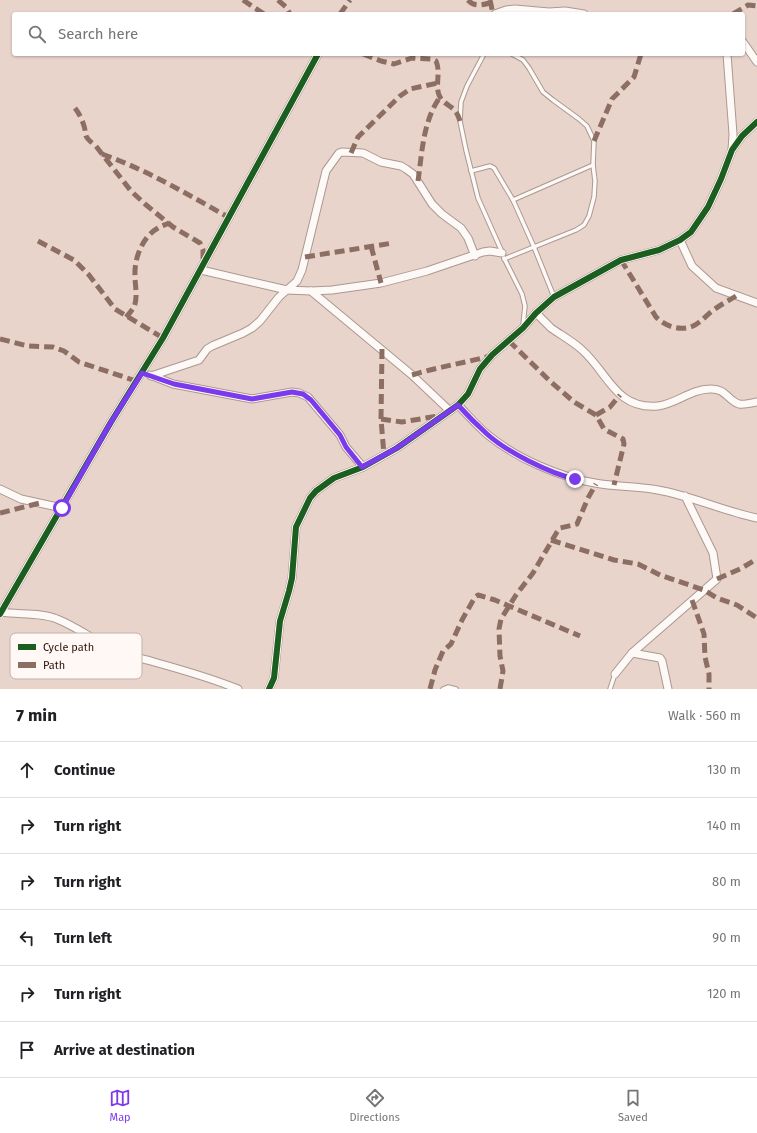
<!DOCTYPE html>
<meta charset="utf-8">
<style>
:root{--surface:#fff;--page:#f6f6f6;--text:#202124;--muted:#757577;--line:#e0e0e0;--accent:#7c3aed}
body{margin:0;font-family:"Fira Sans",sans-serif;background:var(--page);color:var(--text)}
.stop{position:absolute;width:12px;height:12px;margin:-9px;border:3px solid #7c3aed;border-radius:50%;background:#fff}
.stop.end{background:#7c3aed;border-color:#fff;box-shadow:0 1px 4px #0008}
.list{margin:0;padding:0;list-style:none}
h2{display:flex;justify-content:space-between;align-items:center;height:52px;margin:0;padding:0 16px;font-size:17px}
h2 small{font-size:13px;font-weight:400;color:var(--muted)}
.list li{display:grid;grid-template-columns:26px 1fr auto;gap:12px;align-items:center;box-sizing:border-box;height:56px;padding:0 16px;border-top:1px solid var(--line)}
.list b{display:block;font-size:15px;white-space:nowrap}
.list em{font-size:13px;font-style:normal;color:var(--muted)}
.icon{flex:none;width:22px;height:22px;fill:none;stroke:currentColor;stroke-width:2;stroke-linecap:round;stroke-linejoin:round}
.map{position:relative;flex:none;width:757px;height:689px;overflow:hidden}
.search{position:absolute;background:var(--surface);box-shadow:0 1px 3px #0004;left:12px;right:12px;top:12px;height:44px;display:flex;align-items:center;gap:10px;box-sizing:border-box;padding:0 14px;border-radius:4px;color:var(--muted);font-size:15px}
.sheet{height:388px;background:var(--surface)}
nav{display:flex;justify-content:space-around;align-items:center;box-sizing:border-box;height:56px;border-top:1px solid var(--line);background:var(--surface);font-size:11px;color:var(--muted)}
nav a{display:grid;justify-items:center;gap:2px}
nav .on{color:var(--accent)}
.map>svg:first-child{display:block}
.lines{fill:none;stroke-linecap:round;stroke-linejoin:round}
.service-casing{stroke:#ac9890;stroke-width:5.5}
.minor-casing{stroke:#ac9890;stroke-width:9}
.service{stroke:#fcf9f7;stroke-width:3.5}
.minor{stroke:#fcf9f7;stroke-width:7}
.quiet{stroke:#8d6e63;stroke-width:5;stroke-dasharray:10 5;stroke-linecap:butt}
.cycleway-casing{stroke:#fff8f5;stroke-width:8}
.cycleway{stroke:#1b5e20;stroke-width:6}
.route{stroke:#7c3aed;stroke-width:5}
.key{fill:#fff8f5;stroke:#bfb4ae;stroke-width:1}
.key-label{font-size:11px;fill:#2a140a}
</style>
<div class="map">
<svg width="757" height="689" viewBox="0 0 757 689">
<rect width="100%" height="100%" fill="#e9d4cc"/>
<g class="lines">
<g class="service-casing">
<g id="service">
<polyline points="484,54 467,86 461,102 460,121 466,150 478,198 502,252"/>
<polyline points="471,171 490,166 494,168 513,200 534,247 554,297"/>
<polyline points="513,200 593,165"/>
<polyline points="504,258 522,294 525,306 523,325"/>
<polyline points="504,259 576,230 584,225 589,216 594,197 595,181 593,165 594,141 587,126 579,119 553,100 543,92 529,68 523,60 512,54"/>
<polyline points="443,689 448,687 456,689"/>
<polyline points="610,689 615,674"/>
</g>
</g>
<g class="minor-casing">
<g id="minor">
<polyline points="495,14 506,10 515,9 549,12 565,11 584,14"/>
<polyline points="743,42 757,62"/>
<polyline points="727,54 733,134 732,150"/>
<polyline points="680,240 692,266 716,288 757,303"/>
<polyline points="201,270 287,290 311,291 332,290 381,283 427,271 483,252 490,251 502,253"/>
<polyline points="311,291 412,375 450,411"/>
<path d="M536,313c5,5 10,10 15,15 10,7 21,13 30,21 27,23 34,61 77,57 18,-2 33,-17 52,-17 16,-1 18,12 29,15 5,1 12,-1 18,-2"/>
<polyline points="150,375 173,384 252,399 292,392 299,393 308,397 340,435 346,447 363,467"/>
<polyline points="151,376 199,360 207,349 212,346 243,333 252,328 260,321 279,297 297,281 302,270 326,171 339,153 342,152 363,153 381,162 401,166 406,169 413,174 432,204 442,214 461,228 468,238 475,256"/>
<path d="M458,405c10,10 19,21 30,30 28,23 71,42 107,48 21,4 42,3 63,7 34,6 65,21 99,28"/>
<polyline points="0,489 21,499 62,508"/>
<path d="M0,612c18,3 41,0 57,7 25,10 45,28 71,36 8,3 17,4 26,7 29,8 57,16 84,27"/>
<polyline points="0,614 111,422 163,338 318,54"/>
<polyline points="632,653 660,658 662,661 668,689"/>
<polyline points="615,674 632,653 717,579 713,553 685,496"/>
<polyline points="269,689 274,678 280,621 289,591 292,578 296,527 310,498 316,491 334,478 363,467 397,448 458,405 468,394 480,369 492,355 523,328 536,313 554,297 621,260 659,250 680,240 691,232 708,207 721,179 732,150 742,136 757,122"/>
</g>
</g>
<use href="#service" class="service"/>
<use href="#minor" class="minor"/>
<g class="quiet">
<polyline points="243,0 264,14"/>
<polyline points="278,0 286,7 290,14"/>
<path d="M468,0c6,7 14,5 22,3"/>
<polyline points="490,0 493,14"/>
<polyline points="340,14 350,0"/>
<polyline points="733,14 748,5 757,6"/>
<path d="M363,54l18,7 13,3 18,-6 20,1 4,2c5,11 -1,23 3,34 4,9 13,11 17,17 2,3 3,6 4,9"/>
<path d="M75,108c3,4 6,9 8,15 5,12 -2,12 12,22l36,46 14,13 28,23 27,16 3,7v12"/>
<polyline points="594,141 612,99 634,77 641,54"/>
<polyline points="351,153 358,137 400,96 410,89 438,83"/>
<path d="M102,154c45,16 85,40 126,63"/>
<path d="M418,181c4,-28 5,-60 22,-84"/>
<polyline points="38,241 74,260 89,275 115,309 163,338"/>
<polyline points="371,246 381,283"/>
<polyline points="305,257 393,243"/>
<path d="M621,260l35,57c10,10 26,15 39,8 7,-4 12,-10 17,-14 8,-6 16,-10 24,-15"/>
<path d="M126,317c3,-3 6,-7 8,-10 4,-10 1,-21 1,-31 -1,-17 7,-39 23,-48 3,-2 7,-3 11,-5"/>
<polyline points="0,339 28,346 53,347 64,351 79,362 136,381"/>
<polyline points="509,341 551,382 574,402 596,415 604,429 623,439 624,444 614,485"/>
<polyline points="382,349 381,419 384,455"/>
<path d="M412,375c26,-8 52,-12 78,-19"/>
<polyline points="596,415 610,407 620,395"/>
<polyline points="381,419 402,422 438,416"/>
<polyline points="0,513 40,503"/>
<polyline points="551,540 614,560 638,564 660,575 704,590 717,598 737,605 757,618"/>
<polyline points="717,579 740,569 757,559"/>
<polyline points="692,600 704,634 705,657 709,674 709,689"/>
<polyline points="430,689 435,670 443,651 451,644 462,620 475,597 478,595 495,600 580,636"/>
<polyline points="500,689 503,671 500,656 499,629 501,619 516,595 533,573 557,532 560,528 577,524 588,498 596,484"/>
</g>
<g class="cycleway-casing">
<g id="cycleway">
<polyline points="0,614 111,422 163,338 318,54"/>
<polyline points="269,689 274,678 280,621 289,591 292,578 296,527 310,498 316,491 334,478 363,467 397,448 458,405 468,394 480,369 492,355 523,328 536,313 554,297 621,260 659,250 680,240 691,232 708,207 721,179 732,150 742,136 757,122"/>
</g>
</g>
<use href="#cycleway" class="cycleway"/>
</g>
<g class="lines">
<path class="route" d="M62,508l49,-86 31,-49 32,11 78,15 40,-7 11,2 8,6 29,35 6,12 16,20 35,-19 61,-43c9,10 19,20 29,29 20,18 62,39 88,45"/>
</g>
<rect x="10" y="633" width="132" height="46" rx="6" class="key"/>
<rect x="18" y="644" width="18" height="6" fill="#1b5e20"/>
<rect x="18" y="662" width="18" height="6" fill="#8d6e63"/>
<g class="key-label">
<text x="43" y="651">Cycle path</text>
<text x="43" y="669">Path</text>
</g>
</svg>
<div class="stop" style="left:62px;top:508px"></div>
<div class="stop end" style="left:575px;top:479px"></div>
<div class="search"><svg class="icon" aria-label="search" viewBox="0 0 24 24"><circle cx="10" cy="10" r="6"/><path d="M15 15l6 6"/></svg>Search here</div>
</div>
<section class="sheet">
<h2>7 min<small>Walk · 560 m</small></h2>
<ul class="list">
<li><svg class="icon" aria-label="ahead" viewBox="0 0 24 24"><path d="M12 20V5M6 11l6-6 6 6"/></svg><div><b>Continue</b></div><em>130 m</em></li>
<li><svg class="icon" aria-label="right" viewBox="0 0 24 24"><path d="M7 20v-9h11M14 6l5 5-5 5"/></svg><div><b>Turn right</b></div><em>140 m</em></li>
<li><svg class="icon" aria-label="right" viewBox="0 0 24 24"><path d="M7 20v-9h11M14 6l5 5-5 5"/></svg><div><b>Turn right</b></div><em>80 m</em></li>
<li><svg class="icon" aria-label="left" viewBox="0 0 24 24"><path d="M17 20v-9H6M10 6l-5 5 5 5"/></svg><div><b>Turn left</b></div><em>90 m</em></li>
<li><svg class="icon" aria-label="right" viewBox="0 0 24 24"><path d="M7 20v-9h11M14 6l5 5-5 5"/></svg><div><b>Turn right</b></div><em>120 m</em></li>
<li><svg class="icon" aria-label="arrive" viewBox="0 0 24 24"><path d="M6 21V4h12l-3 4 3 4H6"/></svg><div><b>Arrive at destination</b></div></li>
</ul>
</section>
<nav>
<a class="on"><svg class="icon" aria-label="map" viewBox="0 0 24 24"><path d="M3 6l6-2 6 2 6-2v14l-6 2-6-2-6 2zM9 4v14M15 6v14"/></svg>Map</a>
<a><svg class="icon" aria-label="directions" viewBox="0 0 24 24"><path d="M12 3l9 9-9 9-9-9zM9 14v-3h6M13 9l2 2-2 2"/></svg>Directions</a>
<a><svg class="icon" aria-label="saved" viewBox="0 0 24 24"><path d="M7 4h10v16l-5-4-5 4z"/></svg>Saved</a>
</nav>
